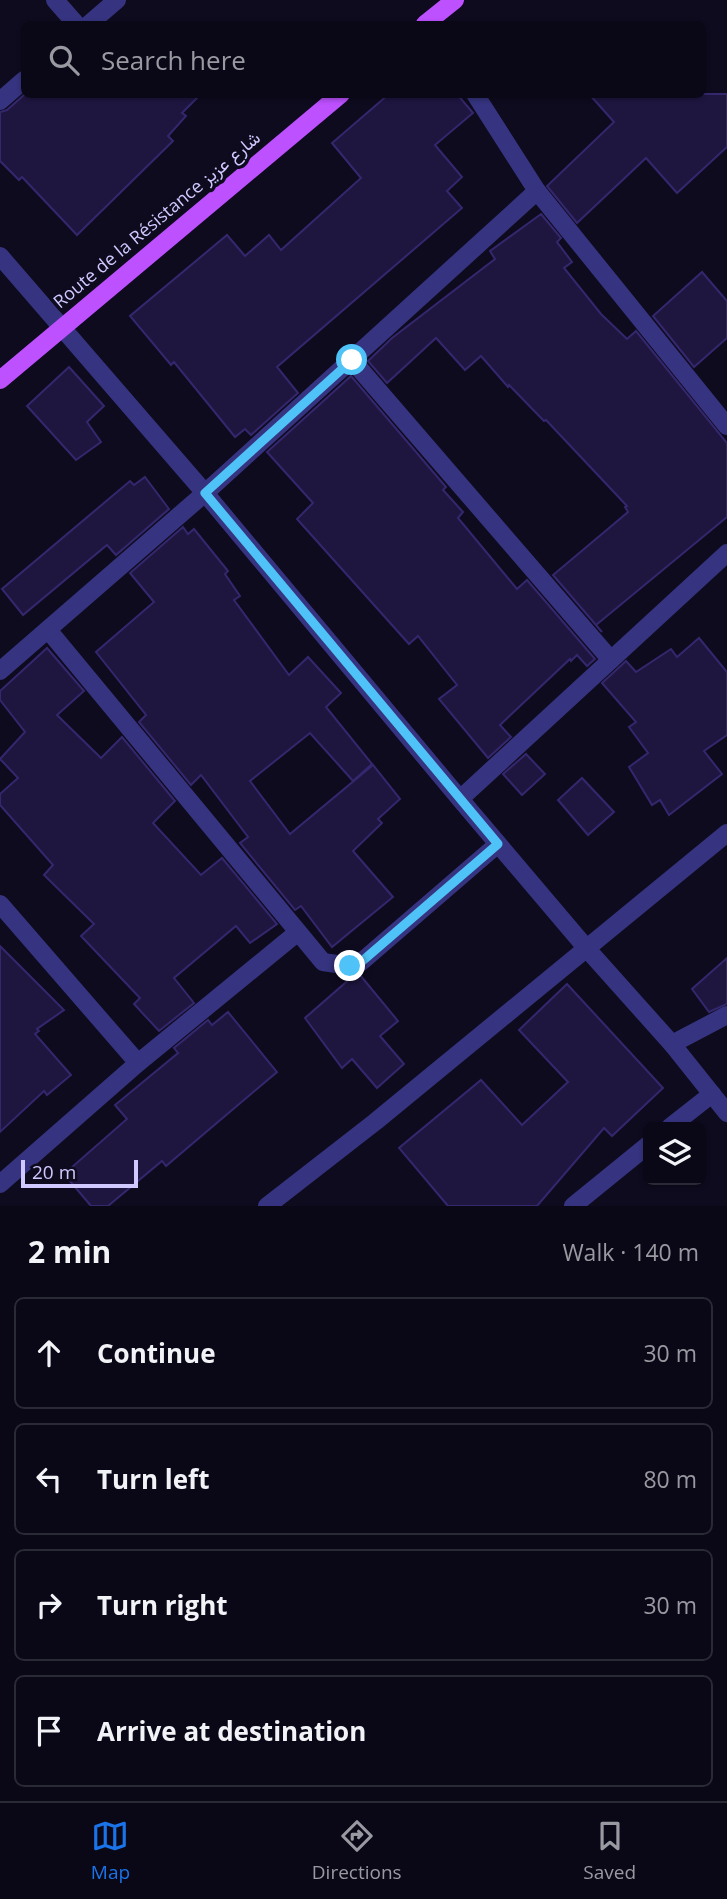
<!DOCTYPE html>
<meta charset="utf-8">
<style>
:root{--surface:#0a0817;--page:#181624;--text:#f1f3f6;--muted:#999aa1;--line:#2a2936;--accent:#1a73e8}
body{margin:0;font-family:"Open Sans",Vazirmatn,sans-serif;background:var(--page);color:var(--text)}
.controls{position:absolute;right:21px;bottom:21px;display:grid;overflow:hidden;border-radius:10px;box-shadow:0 2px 5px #0004}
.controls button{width:63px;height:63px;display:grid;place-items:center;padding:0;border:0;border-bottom:2px solid var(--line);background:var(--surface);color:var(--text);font:35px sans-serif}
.scale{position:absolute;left:21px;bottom:18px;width:117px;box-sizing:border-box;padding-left:7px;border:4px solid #cfc9ff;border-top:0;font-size:19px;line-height:24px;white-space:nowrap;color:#cfc9ff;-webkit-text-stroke:5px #0e0b1f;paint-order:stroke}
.stop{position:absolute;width:21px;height:21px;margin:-16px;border:5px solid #4fc3f7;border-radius:50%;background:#fff}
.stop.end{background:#4fc3f7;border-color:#fff;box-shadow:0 2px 7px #0008}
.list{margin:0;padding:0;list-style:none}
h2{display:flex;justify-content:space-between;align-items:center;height:91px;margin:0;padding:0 28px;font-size:30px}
h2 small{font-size:23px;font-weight:400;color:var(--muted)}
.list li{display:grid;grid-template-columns:46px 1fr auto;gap:21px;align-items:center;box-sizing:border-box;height:112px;margin:0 14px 14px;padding:0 14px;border:2px solid var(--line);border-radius:10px}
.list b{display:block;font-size:26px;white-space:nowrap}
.list em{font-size:23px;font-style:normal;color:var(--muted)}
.icon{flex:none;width:38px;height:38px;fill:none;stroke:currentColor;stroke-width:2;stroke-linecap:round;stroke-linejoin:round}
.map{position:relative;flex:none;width:727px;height:1206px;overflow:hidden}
.search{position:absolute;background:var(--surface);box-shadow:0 2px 5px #0004;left:21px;right:21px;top:21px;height:77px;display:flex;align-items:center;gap:18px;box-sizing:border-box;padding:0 24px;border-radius:10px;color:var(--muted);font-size:26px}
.sheet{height:595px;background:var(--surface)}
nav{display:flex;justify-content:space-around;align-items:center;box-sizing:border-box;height:98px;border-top:2px solid var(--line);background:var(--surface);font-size:19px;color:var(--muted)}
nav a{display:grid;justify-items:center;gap:4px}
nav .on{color:var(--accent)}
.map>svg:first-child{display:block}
.building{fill:#1f1640;stroke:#35276e;stroke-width:2}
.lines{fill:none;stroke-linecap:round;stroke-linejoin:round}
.minor{stroke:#363480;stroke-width:18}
.primary{stroke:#bd50ff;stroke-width:18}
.route{stroke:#4fc3f7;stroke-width:9}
.labels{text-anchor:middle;stroke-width:7;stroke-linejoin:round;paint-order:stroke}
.street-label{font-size:18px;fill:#cfc9ff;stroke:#0e0b1f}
</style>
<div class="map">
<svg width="727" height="1206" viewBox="0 0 727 1206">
<rect width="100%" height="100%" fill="#0e0b1f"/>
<g class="building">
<polygon points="25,94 201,94 182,113 186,116 168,136 173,141 77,235 22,177 19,180 0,161 0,112 7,110"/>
<polygon points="389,94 457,94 473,113 435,145 462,177 447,191 462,208 277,367 298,393 251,435 245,429 235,437 174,362 171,365 130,316 227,235 245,256 269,235 281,250 361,178 332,143"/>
<polygon points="589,94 727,94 727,147 677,193 646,158 577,223 547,186 614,122"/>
<polygon points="541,214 561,238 557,242 572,262 564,268 601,314 627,339 636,331 727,443 727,517 596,625 602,632 553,575 628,512 625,507 627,506 546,420 544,421 509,385 508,387 481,356 465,370 436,338 387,383 368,361 392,338 495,259 490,251"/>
<polygon points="702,272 727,301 727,338 694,367 653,316"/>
<polygon points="69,367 104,406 87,422 101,442 76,460 27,406"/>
<polygon points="351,376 446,487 443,490 463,512 458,518 517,589 527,580 595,659 587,666 577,655 571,661 570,659 500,725 511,737 488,758 439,699 457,685 418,636 409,644 297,519 313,503 267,452"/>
<polygon points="145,477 169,509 116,555 107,545 23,615 2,589 130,481 134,485"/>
<polygon points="183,527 188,534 194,529 228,571 225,574 240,596 234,600 289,675 308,657 341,693 326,707 372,764 353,781 310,733 250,781 290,834 373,765 400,799 378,819 382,823 353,851 393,897 332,947 301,906 295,910 240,843 248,837 201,775 191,785 139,722 146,715 96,652 154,602 130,573"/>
<polygon points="699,638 727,672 727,735 704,751 722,774 669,815 660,800 652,805 629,767 648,753 629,727 636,722 602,683 626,661 636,672 671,649 677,657"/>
<polygon points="47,648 84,691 57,715 101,758 122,737 175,801 153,823 201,875 222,858 277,924 250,943 236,926 174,978 194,1003 159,1031 134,1004 140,998 81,936 94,924 44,875 53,865 0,805 0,794 18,778 0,759 25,732 0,700 0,691"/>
<polygon points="526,754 545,774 522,795 503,774"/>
<polygon points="582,778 614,812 588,835 558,800"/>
<polygon points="0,946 64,1010 37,1029 39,1031 35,1034 71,1075 47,1095 44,1091 0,1132"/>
<polygon points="727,958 727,1004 709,1012 692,989"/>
<polygon points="360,975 398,1021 380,1036 404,1064 377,1088 352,1059 342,1068 305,1018 352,977"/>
<polygon points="567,984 663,1088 612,1136 604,1128 537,1206 448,1206 399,1148 481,1080 522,1125 568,1082 519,1030"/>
<polygon points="228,1012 277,1072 166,1166 162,1161 108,1206 91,1206 64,1174 127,1119 115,1105 178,1053 174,1048 208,1020 212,1025"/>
</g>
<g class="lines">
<g class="minor">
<polyline points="55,0 76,24"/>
<polyline points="89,24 117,0"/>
<polyline points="475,94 537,191 727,426"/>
<polyline points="0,101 24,80"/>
<polyline points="0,256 205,493 460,799 588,950 672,1044 727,1113"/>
<polyline points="352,360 611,660"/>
<polyline points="49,631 323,962 350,966 360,963 498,844"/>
<polyline points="0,671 205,493 537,191"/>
<polyline points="460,799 727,553"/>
<polyline points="0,904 138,1063"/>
<polyline points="672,1044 727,1015"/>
<polyline points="670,1127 712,1094"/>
<polyline points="0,1184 138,1063 298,932"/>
<polyline points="267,1206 375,1122 727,833"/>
<polyline points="573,1206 648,1145"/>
</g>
<g class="primary">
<polyline points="425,24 455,0"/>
<polyline points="0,380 341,94"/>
</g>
</g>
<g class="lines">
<polyline class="route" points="350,966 360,963 498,844 205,493 352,360"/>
</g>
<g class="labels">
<g class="street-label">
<text transform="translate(157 220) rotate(-40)" y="6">Route de la Résistance شارع عزيز</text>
</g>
</g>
</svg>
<div class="controls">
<button><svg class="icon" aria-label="layers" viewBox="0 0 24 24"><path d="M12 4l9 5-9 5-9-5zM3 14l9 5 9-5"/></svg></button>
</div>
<div class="scale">20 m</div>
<div class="stop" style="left:352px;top:360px"></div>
<div class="stop end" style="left:350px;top:966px"></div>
<div class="search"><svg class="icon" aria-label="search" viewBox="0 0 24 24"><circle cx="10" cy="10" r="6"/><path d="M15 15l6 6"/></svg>Search here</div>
</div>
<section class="sheet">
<h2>2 min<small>Walk · 140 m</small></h2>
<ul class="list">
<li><svg class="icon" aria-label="ahead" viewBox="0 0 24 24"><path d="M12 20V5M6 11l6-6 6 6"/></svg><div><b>Continue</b></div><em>30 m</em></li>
<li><svg class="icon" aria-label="left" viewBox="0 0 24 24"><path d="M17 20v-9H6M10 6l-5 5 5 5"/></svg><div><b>Turn left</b></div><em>80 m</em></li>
<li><svg class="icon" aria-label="right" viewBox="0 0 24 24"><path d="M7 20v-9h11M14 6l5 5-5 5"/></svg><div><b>Turn right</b></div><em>30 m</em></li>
<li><svg class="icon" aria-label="arrive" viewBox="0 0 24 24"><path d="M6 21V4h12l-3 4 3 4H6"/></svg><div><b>Arrive at destination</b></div></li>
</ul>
</section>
<nav>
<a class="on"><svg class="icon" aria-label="map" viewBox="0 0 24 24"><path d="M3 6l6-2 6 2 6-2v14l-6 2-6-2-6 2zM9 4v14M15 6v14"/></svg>Map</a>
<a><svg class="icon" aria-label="directions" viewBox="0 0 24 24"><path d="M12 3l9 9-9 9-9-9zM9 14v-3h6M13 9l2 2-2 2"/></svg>Directions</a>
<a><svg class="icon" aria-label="saved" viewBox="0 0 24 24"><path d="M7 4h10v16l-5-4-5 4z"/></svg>Saved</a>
</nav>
